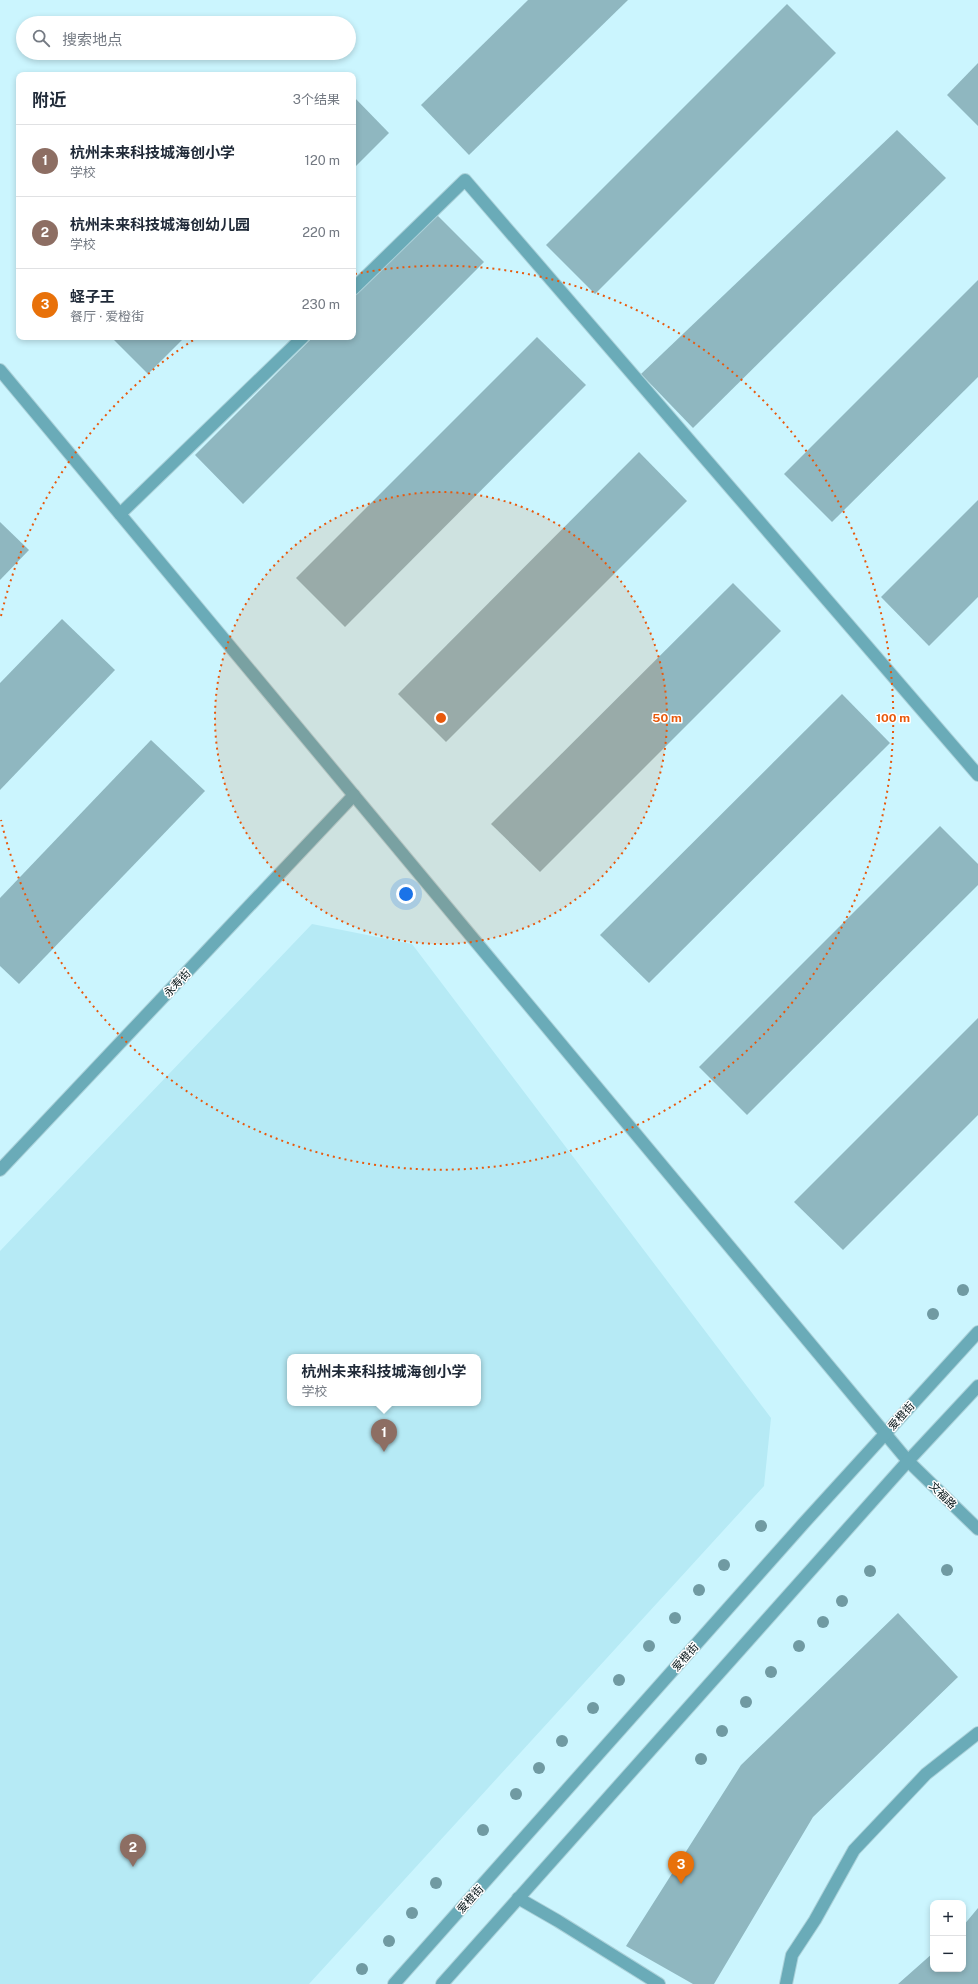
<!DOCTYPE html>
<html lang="zh">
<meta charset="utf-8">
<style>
:root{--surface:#fff;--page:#f6f6f7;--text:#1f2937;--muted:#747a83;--line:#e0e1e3;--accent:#2563eb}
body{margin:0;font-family:"Public Sans","Noto Sans SC",sans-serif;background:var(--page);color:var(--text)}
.controls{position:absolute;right:12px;bottom:12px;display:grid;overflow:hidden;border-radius:8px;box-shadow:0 2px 6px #0003}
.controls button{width:36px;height:36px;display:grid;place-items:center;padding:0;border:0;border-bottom:1px solid var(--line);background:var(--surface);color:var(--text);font:20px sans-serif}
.you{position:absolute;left:406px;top:894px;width:14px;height:14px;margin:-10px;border:3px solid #fff;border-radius:50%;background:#1a73e8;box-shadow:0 0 0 6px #1a73e833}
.badge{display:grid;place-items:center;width:26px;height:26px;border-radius:50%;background:var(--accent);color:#fff;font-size:13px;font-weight:700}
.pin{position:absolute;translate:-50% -33px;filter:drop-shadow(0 1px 2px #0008)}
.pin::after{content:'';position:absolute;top:21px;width:14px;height:12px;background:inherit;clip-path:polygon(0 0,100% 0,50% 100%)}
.popup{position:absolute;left:287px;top:1354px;width:194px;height:52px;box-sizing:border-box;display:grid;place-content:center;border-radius:8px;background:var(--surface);filter:drop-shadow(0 1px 3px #0005);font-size:13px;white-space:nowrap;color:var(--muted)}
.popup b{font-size:15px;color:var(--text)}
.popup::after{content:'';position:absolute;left:50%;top:100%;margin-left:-8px;border:8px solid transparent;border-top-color:var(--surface)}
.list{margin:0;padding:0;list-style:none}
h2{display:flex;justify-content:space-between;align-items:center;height:52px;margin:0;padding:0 16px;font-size:17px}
h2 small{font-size:13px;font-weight:400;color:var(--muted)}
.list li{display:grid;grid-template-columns:26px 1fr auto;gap:12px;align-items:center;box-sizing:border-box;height:72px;padding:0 16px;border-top:1px solid var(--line)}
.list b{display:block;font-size:15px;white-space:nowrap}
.list p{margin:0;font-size:13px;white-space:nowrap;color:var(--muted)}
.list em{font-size:13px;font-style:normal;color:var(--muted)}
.icon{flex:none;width:22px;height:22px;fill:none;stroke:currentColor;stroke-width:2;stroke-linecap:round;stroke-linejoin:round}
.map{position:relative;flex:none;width:978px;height:1984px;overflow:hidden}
.search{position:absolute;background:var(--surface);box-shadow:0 2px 6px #0003;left:16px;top:16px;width:340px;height:44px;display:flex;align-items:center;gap:10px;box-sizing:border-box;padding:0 14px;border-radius:22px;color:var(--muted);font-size:15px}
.panel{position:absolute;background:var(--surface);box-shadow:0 2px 6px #0003;left:16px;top:72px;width:340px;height:268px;border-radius:8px}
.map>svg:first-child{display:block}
.built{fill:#b6eaf5;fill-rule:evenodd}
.building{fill:#8fb7c0}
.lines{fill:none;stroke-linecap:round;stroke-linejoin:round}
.minor-casing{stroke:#abd1d9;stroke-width:14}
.minor{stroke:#6aabb8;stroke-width:12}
.tree{fill:#709aa2}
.ring{fill:none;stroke:#e8590c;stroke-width:2;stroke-dasharray:2 4}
.labels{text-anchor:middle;stroke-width:3;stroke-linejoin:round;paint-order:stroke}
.street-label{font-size:11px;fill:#051417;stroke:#fff}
.centre{fill:#e8590c;stroke:#fff;stroke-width:2}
.ring-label{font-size:12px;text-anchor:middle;font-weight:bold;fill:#e8590c;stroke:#fff;stroke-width:3;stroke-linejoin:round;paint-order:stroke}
</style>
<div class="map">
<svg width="978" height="1984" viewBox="0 0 978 1984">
<rect width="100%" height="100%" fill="#cbf5fe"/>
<path class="built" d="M312,924l100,20 359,474 -7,68 -455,498h-309v-733zM290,1357h188v46h-188z"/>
<g class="building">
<polygon points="528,0 628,0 469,155 421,105"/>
<polygon points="787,4 836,53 595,294 546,245"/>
<polygon points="978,63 978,126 947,95"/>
<polygon points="353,96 389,133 353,169"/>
<polygon points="897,130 946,178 693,428 641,374"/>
<polygon points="436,214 484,262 243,504 195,455 313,337 353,337 353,297"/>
<polygon points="978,280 978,377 832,522 784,474"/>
<polygon points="111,337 185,337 148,374"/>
<polygon points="537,337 586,385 345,627 296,578"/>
<polygon points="639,452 687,501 446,742 398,694"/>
<polygon points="978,500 978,597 929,646 881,597"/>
<polygon points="0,522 29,550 0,580"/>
<polygon points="733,583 781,631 540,872 491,824"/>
<polygon points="62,619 115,670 0,790 0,683"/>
<polygon points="842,694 890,743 649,983 600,935"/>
<polygon points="151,740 205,791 19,984 0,966 0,898"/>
<polygon points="940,826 978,864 978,885 747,1115 699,1067"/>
<polygon points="978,1018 978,1115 843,1250 794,1202"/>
<polygon points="898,1613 958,1677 813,1817 714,1984 693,1984 626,1946 741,1765"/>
<polygon points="978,1908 978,1984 898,1984 933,1953 933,1969 963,1969 963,1926"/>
</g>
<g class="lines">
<g class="minor-casing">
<g id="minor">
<polyline points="353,289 465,180 978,775"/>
<polyline points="0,370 908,1461 978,1529"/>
<polyline points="120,514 303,337"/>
<polyline points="0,1170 354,795"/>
<polyline points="518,1898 558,1921 659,1984"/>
<polyline points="394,1984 803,1524 978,1332"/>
<polyline points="442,1984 908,1461 978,1386"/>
<polyline points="786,1984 792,1955 815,1920 854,1850 926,1774 978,1733"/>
</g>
</g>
<use href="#minor" class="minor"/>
</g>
<g class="tree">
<circle cx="963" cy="1290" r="6"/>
<circle cx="933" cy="1314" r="6"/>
<circle cx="761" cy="1526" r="6"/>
<circle cx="724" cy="1565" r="6"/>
<circle cx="947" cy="1570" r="6"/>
<circle cx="870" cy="1571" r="6"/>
<circle cx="699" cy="1590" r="6"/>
<circle cx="842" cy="1601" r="6"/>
<circle cx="675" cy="1618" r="6"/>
<circle cx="823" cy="1622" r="6"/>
<circle cx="649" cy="1646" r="6"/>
<circle cx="799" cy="1646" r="6"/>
<circle cx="771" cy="1672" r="6"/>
<circle cx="619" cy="1680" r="6"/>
<circle cx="746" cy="1702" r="6"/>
<circle cx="593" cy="1708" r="6"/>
<circle cx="722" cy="1731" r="6"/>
<circle cx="562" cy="1741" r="6"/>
<circle cx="701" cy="1759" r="6"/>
<circle cx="539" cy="1768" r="6"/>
<circle cx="516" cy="1794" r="6"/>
<circle cx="483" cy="1830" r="6"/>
<circle cx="436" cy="1883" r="6"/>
<circle cx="412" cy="1913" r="6"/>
<circle cx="389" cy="1941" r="6"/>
<circle cx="362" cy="1969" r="6"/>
</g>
<circle cx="441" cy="718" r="226" fill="#e8590c" fill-opacity=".12"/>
<g class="ring">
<circle cx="441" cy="718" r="226"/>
<path d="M1 616A452 452 0 0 1 195 339M355 274A452 452 0 1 1 1 820"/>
</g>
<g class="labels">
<g class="street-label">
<text transform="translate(177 983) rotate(-47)" y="4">永寿街</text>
<text transform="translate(901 1416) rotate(-48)" y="4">爱橙街</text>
<text transform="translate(943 1495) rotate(45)" y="4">文福路</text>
<text transform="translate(685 1657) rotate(-48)" y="4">爱橙街</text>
<text transform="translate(470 1899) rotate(-48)" y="4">爱橙街</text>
</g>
</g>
<circle cx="441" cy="718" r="6" class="centre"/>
<g class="ring-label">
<text x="667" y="722">50 m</text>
<text x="893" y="722">100 m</text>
</g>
</svg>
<div class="controls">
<button>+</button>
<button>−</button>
</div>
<div class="you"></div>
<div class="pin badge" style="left:384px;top:1452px;background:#8d6e63">1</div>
<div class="popup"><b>杭州未来科技城海创小学</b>学校</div>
<div class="pin badge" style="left:133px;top:1867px;background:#8d6e63">2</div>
<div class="pin badge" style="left:681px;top:1884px;background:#e8710a">3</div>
<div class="search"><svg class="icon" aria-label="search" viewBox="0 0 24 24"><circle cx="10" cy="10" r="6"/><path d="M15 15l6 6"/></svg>搜索地点</div>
<section class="panel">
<h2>附近<small>3个结果</small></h2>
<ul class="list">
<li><span class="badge" style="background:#8d6e63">1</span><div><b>杭州未来科技城海创小学</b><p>学校</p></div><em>120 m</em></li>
<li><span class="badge" style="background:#8d6e63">2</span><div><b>杭州未来科技城海创幼儿园</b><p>学校</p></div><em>220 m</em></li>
<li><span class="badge" style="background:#e8710a">3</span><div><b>蛏子王</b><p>餐厅 · 爱橙街</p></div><em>230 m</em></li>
</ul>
</section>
</div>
